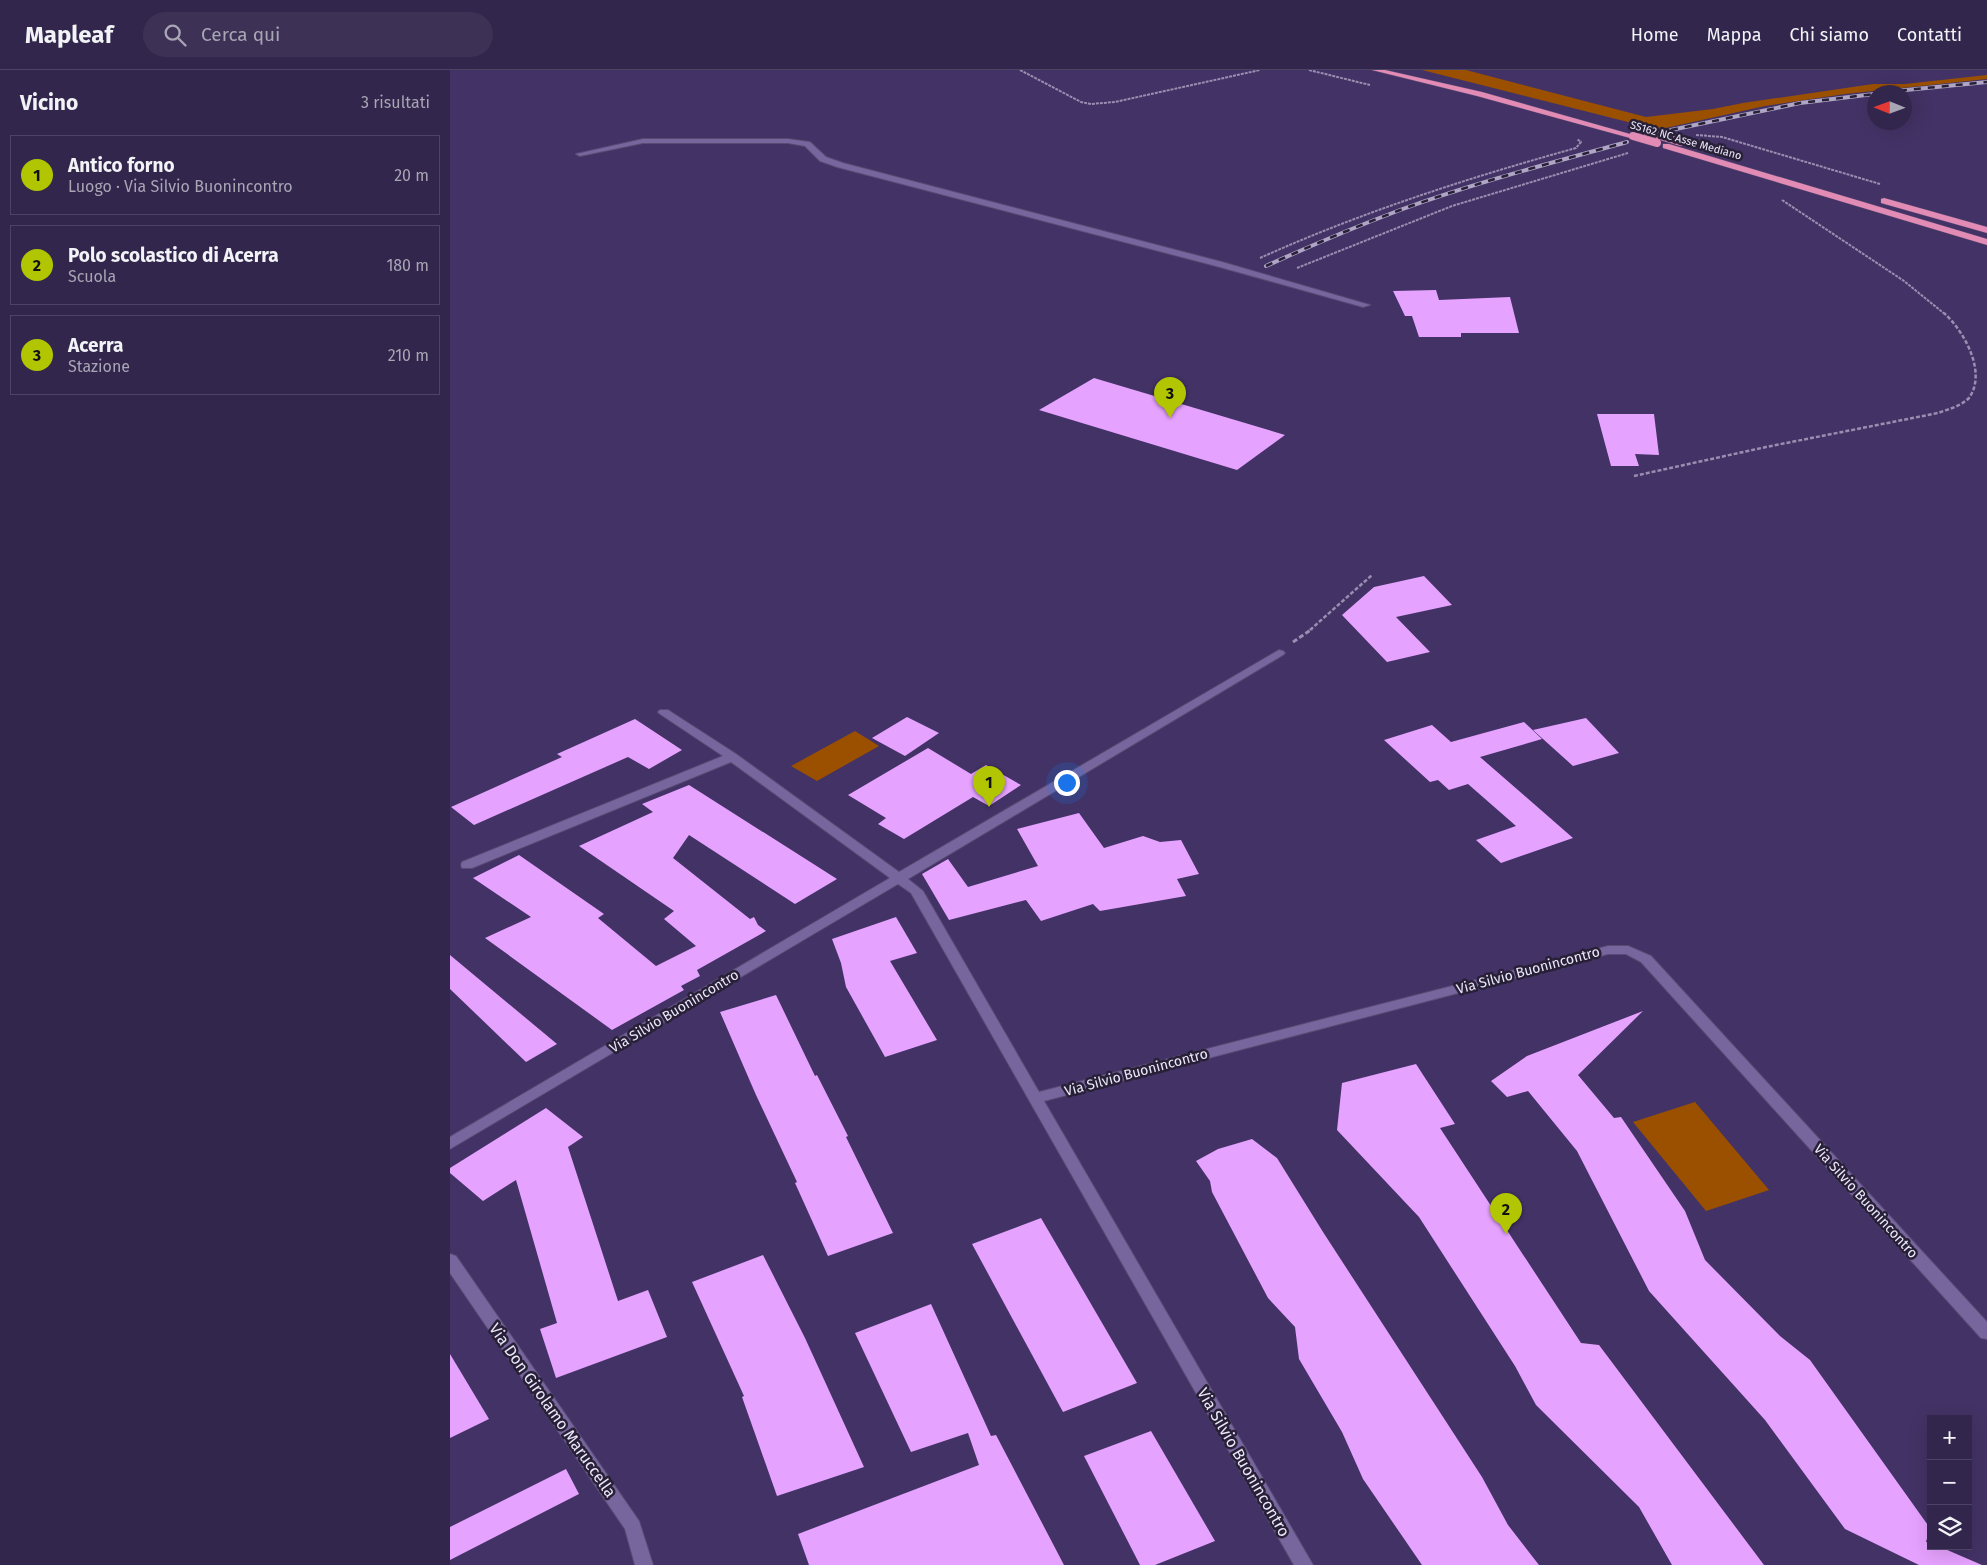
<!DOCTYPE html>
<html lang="it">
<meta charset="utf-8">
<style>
:root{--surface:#32264c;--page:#3d3256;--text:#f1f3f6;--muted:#a8a5b5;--line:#4d4364;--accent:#b1c500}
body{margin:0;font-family:"Fira Sans",sans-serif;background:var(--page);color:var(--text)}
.controls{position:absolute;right:15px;bottom:15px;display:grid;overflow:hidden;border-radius:0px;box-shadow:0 5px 20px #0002}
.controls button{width:45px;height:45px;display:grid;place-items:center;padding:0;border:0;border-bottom:1px solid var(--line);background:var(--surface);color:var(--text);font:25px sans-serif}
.compass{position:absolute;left:1417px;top:15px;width:45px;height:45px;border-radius:50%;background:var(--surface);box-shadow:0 5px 20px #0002;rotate:271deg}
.you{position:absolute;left:616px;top:712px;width:18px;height:18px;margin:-12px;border:4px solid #fff;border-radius:50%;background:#1a73e8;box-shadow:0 0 0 8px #1a73e833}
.badge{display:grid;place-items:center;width:32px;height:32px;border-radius:50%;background:var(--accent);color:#111;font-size:16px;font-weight:700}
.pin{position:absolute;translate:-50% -41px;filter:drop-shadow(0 1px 2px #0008)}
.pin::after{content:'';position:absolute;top:26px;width:18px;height:15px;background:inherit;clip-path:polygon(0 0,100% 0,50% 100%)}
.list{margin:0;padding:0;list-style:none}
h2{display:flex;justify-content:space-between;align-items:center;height:65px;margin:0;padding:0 20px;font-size:21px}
h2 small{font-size:16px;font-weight:400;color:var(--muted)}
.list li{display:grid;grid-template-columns:32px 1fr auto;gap:15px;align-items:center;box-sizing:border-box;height:80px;margin:0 10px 10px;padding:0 10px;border:1px solid var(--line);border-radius:0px}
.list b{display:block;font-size:19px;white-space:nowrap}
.list p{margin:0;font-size:16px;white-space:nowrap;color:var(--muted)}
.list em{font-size:16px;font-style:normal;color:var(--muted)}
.icon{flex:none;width:28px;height:28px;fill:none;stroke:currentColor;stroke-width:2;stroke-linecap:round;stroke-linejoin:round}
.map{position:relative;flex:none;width:1537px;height:1495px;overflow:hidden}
header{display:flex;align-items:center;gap:30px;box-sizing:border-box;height:70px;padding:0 25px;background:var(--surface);border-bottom:1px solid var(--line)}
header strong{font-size:24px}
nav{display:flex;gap:28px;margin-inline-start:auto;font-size:18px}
.search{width:350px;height:45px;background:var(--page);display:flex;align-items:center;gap:12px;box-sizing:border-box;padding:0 18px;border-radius:28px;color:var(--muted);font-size:19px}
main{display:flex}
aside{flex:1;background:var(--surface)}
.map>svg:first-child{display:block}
.green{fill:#9b5000}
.building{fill:#e6a2ff}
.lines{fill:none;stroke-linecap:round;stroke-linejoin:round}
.minor-casing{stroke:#594a73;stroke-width:2}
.trunk-casing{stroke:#594a73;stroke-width:1}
.path-far2{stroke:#998eb1;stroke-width:2;stroke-dasharray:3 1;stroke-linecap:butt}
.path-far1{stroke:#998eb1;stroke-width:2.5;stroke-dasharray:4 2;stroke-linecap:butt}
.path{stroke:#998eb1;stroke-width:3;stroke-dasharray:5 2.5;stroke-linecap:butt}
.minor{fill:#77669e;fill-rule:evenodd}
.trunk{fill:#e28cb5;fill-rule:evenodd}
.rail-casing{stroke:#afa5c4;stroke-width:4}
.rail{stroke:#272037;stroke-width:2.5;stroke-dasharray:7;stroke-linecap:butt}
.trunk-bridge-casing{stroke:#594a73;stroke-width:9;stroke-linecap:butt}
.trunk-bridge{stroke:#e28cb5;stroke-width:8}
.labels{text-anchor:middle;stroke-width:5;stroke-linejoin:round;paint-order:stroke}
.far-street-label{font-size:11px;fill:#ece7fa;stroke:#272037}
.street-label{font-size:14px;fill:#ece7fa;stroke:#272037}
.near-street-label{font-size:16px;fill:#ece7fa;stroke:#272037}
</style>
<header>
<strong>Mapleaf</strong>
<div class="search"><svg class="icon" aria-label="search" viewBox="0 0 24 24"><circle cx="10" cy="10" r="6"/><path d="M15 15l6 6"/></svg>Cerca qui</div>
<nav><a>Home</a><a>Mappa</a><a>Chi siamo</a><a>Contatti</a></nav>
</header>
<main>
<aside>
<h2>Vicino<small>3 risultati</small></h2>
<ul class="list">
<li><span class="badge">1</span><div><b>Antico forno</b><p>Luogo · Via Silvio Buonincontro</p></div><em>20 m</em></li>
<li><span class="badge">2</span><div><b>Polo scolastico di Acerra</b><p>Scuola</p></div><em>180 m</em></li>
<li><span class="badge">3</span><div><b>Acerra</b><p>Stazione</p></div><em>210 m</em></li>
</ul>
</aside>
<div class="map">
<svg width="1537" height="1495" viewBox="0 0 1537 1495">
<rect width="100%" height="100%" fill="#433265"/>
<g class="green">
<polygon points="972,0 1016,0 1196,47 1263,39 1293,33 1423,14 1455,14 1537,5 1537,9 1395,24 1315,36 1202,61 1178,52"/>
<polygon points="405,661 429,676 367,711 341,696"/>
<polygon points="1245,1032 1319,1120 1256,1141 1183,1052"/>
</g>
<g class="building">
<polygon points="986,220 989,230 1060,227 1069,263 1011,263 1011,267 969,267 962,246 955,246 943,221"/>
<polygon points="644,308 835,365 787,400 589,340"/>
<polygon points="1147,344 1204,344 1209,385 1185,384 1189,396 1161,396"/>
<polygon points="974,506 1002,535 946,547 980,582 937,592 892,545 924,517"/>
<polygon points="457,647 489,663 455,686 422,668"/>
<polygon points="1136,648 1169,683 1123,696 1083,660"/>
<polygon points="185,649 232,680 199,699 178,687 24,755 1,737 112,687 107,684"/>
<polygon points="1074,652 1092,669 1030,687 1123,768 1051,793 1026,770 1066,756 1018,714 999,720 988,710 980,712 934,670 982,655 1001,672"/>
<polygon points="478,678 521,704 536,695 571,715 539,736 523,727 454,769 428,754 436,748 398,725"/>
<polygon points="239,715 387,809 345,834 239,765 223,788 300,849 304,847 308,855 316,861 247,900 250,906 231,916 234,920 162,960 35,868 81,847 23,808 69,785 154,844 148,848 206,896 246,876 214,849 224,841 129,776 203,742 192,734"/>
<polygon points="629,743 654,778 693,766 710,772 731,770 749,804 727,809 736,826 650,841 643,834 591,851 576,830 499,850 472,804 498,789 518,817 588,796 567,759"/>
<polygon points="446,847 467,883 440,891 487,970 435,987 396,917 391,893 382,869"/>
<polygon points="0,885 107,974 76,992 0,919"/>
<polygon points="326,925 365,1006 367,1005 398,1066 396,1067 443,1163 378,1186 345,1113 347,1112 306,1025 270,942"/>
<polygon points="1193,941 1128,1005 1164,1048 1171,1047 1235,1141 1255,1190 1330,1266 1360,1290 1480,1458 1476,1472 1481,1473 1481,1476 1488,1476 1532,1495 1469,1495 1395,1459 1315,1350 1199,1221 1127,1081 1078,1021 1057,1027 1041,1011 1077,986"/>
<polygon points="966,994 1005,1054 990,1058 1131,1273 1149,1275 1314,1495 1222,1495 1189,1437 1086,1335 1065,1296 969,1147 887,1060 892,1013"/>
<polygon points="96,1038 133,1067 118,1077 168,1231 198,1220 217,1267 106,1308 90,1259 107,1253 66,1110 33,1131 0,1103 0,1098"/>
<polygon points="802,1069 827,1088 873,1162 1032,1407 1058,1455 1089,1495 972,1495 913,1409 892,1362 849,1289 845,1257 818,1228 762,1122 760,1111 746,1091 768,1079"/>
<polygon points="591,1148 687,1313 613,1342 522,1174"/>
<polygon points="313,1185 355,1268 414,1397 327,1426 292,1327 294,1326 242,1212"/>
<polygon points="481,1234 541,1366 546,1365 614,1495 359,1495 348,1464 529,1395 518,1363 461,1382 405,1263"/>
<polygon points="0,1284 39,1349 0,1368"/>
<polygon points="701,1361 765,1471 705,1495 690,1495 634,1386"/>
<polygon points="116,1399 129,1424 0,1490 0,1457"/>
</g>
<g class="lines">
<g class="minor-casing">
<g id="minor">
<polygon points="193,69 338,69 360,72 376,87 393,93 772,192 920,235 913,237 766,196 387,97 370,91 355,76 338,73 193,73 130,86 126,84"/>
<polygon points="829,580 833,581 835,583 833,585 458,809 473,821 589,1022 1158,876 1178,876 1201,886 1537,1252 1537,1269 1531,1268 1191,892 1176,884 1158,884 594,1031 863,1495 844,1495 461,823 448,814 0,1079 0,1067 440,808 281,692 22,798 12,798 11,795 12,792 273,686 210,644 208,642 210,640 218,640 286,684 449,802"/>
<polygon points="0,1184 6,1186 189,1451 203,1495 185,1495 175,1459 0,1203"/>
</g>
</g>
<g class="trunk-casing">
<g id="trunk">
<polygon points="922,0 935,0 1032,22 1187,66 1180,68 1027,26"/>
<polygon points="1213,74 1219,74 1537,169 1537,175 1213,78"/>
<polygon points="1434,128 1537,157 1537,163 1431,133 1431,129"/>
</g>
</g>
<g class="path-far2">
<polyline points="570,0 631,32 641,34 665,32 810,0"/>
<polyline points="859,0 920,15"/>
<polyline points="1246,65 1272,67 1430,114"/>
<polyline points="1332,130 1454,211 1496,245"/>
<path d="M810,188c102,-46 208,-80 316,-110l5,-6 -4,-3"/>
<polyline points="847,198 1002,136 1178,83"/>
</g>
<g class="path-far1">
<path d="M1184,406l132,-29 172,-34c11,-4 23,-7 31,-15 18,-25 -4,-66 -25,-85"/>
<polyline points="860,560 922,505"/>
</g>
<polyline class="path" points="843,572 862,559"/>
<use href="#minor" class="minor"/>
<use href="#trunk" class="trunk"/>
<g class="rail-casing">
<g id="rail">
<polyline points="1436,22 1537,12"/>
<polyline points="1221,60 1350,33 1424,24"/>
<path d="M816,196c44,-20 89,-39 134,-56 74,-27 151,-47 227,-68"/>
</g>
</g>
<use href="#rail" class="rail"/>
<g class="trunk-bridge-casing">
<g id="trunk-bridge">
<polyline points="1197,62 1231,72"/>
<polyline points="1183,66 1207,73"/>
</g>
</g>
<use href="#trunk-bridge" class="trunk-bridge"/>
</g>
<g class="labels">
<g class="far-street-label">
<text transform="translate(1236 70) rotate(16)" y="4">SS162 NC Asse Mediano</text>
</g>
<g class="street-label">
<text transform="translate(1078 900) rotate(-15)" y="5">Via Silvio Buonincontro</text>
<text transform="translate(224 941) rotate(-31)" y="5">Via Silvio Buonincontro</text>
<text transform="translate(686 1002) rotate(-15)" y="5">Via Silvio Buonincontro</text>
<text transform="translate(1416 1131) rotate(48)" y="5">Via Silvio Buonincontro</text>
</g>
<g class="near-street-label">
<text transform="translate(103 1340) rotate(55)" y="6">Via Don Girolamo Maruccella</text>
<text transform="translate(794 1392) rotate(60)" y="6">Via Silvio Buonincontro</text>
</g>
</g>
</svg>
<div class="controls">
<button>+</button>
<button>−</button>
<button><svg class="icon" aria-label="layers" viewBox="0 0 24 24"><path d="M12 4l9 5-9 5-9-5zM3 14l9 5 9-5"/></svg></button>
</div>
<svg class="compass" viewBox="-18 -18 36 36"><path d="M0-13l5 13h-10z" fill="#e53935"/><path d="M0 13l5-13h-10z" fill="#a8a5b5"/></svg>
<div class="you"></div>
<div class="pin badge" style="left:539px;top:737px">1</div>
<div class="pin badge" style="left:1056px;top:1164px">2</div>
<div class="pin badge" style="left:720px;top:348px">3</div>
</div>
</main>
